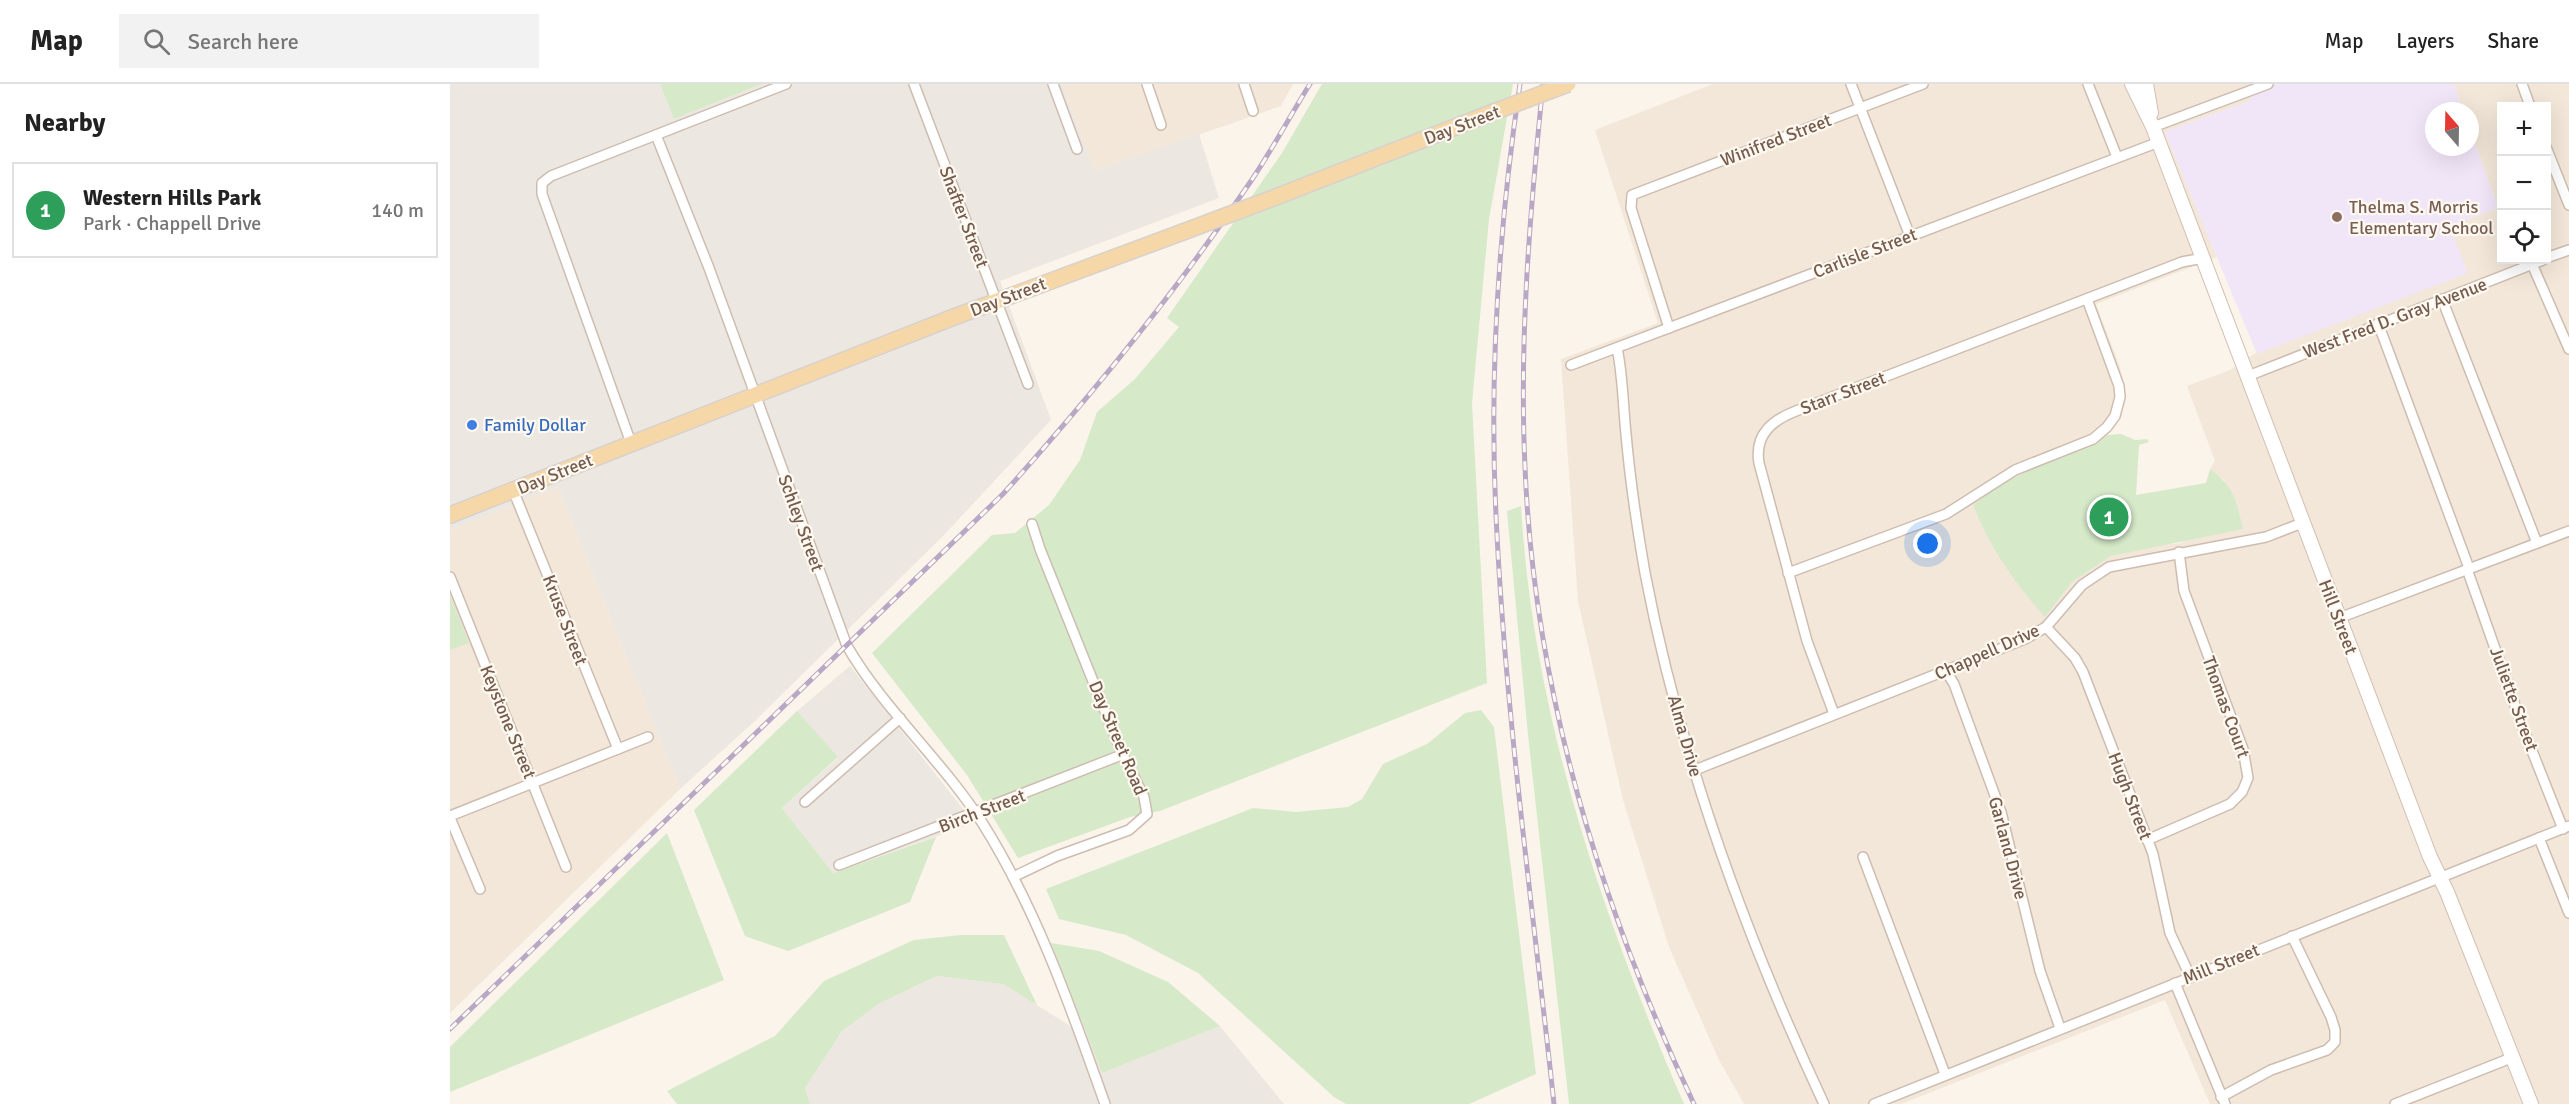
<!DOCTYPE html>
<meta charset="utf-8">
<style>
:root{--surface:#fff;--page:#f2f2f2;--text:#222;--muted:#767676;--line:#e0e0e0;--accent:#1a73e8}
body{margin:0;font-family:Signika,sans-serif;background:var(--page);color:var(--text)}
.controls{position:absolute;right:18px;top:18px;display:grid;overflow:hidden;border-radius:0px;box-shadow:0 6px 24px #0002}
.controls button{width:54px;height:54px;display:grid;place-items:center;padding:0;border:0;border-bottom:2px solid var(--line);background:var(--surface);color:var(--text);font:30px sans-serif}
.compass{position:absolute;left:1975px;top:18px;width:54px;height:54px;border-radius:50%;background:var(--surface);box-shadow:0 6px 24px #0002;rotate:340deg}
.you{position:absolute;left:1478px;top:460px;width:21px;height:21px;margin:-15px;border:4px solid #fff;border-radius:50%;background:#1a73e8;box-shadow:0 0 0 9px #1a73e833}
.badge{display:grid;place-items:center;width:39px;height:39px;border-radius:50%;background:var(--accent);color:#fff;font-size:20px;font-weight:700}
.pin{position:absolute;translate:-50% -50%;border:3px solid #fff;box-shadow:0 2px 6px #0006}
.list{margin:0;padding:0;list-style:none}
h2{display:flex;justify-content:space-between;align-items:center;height:78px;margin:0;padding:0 24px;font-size:26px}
h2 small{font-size:20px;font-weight:400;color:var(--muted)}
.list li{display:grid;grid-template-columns:39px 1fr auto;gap:18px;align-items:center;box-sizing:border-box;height:96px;margin:0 12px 12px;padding:0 12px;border:2px solid var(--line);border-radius:0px}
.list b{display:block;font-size:22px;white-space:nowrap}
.list p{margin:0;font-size:20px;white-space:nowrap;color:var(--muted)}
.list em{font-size:20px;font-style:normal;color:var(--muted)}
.icon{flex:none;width:33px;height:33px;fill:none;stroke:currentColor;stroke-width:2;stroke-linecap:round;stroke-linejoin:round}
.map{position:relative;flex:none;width:2119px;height:1020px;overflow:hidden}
header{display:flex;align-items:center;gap:36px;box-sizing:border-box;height:84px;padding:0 30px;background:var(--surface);border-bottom:2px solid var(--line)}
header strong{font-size:28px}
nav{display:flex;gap:33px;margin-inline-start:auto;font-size:21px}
.search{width:420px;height:54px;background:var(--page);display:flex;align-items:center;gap:15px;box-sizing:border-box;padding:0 21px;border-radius:0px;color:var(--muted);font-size:22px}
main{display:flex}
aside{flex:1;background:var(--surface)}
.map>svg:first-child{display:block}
.residential{fill:#f3e7d9;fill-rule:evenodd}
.industrial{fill:#ede7e2}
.education{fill:#f1e6f8}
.green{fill:#d6e9c9}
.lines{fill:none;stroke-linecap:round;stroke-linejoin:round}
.street-casing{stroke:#cdbdb0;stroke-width:12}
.secondary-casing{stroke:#d2bfb0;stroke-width:16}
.primary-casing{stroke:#d8d1cd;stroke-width:18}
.street{stroke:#fff;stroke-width:9}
.secondary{stroke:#fff;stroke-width:14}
.primary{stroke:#f6d7a7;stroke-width:15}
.rail-casing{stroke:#b8a8c6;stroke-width:5}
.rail{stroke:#fef9f0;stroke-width:3;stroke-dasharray:9;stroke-linecap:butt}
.primary-bridge-casing{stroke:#d8d1cd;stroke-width:18;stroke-linecap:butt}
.primary-bridge{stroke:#f6d7a7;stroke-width:15}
.education-dot{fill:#8d6e63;stroke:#fef9f0;stroke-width:2}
.shop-dot{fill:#3f7fe0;stroke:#fef9f0;stroke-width:2}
.labels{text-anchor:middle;stroke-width:4.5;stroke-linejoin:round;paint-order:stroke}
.street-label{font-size:18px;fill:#755c4e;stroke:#fef9f0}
.education-label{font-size:18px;fill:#785e54;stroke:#fef9f0;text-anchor:start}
.shop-label{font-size:18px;fill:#366cbe;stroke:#fef9f0;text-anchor:start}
</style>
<header>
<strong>Map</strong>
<div class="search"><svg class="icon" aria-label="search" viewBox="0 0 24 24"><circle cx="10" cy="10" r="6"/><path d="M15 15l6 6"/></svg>Search here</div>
<nav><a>Map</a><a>Layers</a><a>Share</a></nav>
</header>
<main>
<aside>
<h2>Nearby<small></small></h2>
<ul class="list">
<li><span class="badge" style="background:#2e9e5b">1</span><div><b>Western Hills Park</b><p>Park · Chappell Drive</p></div><em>140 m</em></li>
</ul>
</aside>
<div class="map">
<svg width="2119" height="1020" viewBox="0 0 2119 1020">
<rect width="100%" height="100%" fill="#fbf4ea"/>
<g class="residential">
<polygon points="612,0 843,0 831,22 645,87"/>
<path d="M1263,0h533l6,16 -87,32 52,125 -121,47 24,63 5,37 -17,31 -24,13 -39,169 27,-35 39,-26 40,-10 31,-3 43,-62 -15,-12 5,-8 -28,-75 43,-16 219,-144 49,-18 -28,-79v-18h-7l-9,-27h115v1020h-359l-45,-104 -264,104h-157l-25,-44 -50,-113 -46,-147 -45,-199 -17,-242 97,-36 -63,-193zM2052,22h44v154h-44z"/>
<polygon points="108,403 230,705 0,929 0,446"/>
</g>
<g class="industrial">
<polygon points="0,0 210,0 224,35 312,0 612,0 645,87 749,50 769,114 550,197 601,336 494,451 305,637 230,705 108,403 0,446"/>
<polygon points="400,582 524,739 383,789 332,724 388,674 347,627"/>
<polygon points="487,892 553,900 638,953 652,989 770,942 834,1020 360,1020 355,1004 392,947 430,919"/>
</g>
<polygon class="education" points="1796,0 2004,0 2013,27 1984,27 1984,63 2020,63 2020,45 2048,124 1999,142 2018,189 1807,270 1715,48 1802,16"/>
<g class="green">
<polygon points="210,0 312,0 224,35"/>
<polygon points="872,0 1063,0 1039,135 1022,319 1037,599 710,727 680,733 568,774 517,691 422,569 542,451 565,449 599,421 630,376 647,328 685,295 729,243 717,234 832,69"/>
<path d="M1671,350l14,6 12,-1 2,3 -10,3 -3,50 70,-12 4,-14c25,18 26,32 33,60l-132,27 -39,26 -27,35c-30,-34 -55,-69 -72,-112 41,-34 89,-46 135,-70z"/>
<path d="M1071,422c12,209 80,407 163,598h-115l-41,-369 -21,-224z"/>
<polygon points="0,511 19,559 0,566"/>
<polygon points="1031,626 1044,643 1086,990 1019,1020 896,1020 884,1013 748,889 676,851 609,835 596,805 803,724 846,728 898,723 912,715 933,680 977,660 1015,629"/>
<polygon points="347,627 388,673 332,724 383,789 486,753 460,818 338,867 295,852 244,726"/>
<polygon points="217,749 274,896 0,1008 0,963"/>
<polygon points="511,851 554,851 587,921 553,900 487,892 430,919 392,947 355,1004 360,1020 227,1020 217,1007 325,952 374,897 464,856"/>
<polygon points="601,859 649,867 718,898 770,942 652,989"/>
</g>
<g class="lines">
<g class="street-casing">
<g id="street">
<polyline points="464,0 578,300"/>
<polyline points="603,0 627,65"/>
<polyline points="697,0 711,41"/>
<polyline points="794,0 803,27"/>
<polyline points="1401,0 1460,152"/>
<polyline points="1638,0 1667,73"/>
<polyline points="2072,0 2080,22"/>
<polyline points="1703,43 1818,0"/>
<path d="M206,51l53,133 138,378c38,65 96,115 136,178 54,86 88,184 122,280"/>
<polyline points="2096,63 2119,121"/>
<polyline points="2096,174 2119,166"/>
<polyline points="2082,180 2119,265"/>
<polyline points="1992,215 2087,459"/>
<polyline points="1928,239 2019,484"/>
<polyline points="1219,244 1181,124 1182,111 1473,0"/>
<path d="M1167,264c6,28 6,58 9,86 4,46 11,93 19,139 35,184 100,362 179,531"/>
<polyline points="1121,281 1709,58"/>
<polyline points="1798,292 2093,176"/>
<polyline points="181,359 92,110 92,99 101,92 336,0"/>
<polyline points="63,406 168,665"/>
<polyline points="2017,485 2073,644 2113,745"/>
<polyline points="1338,489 1496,430 1565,386 1643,355 1657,343 1665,332 1670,313 1669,302 1637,215"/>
<polyline points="0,493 116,783"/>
<polyline points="1889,534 2119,447"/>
<polyline points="1596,543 1625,574 1633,588 1703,770 1720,849 1740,892"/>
<polyline points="1496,587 1504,600 1551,728 1590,887 1610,944"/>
<path d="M1384,630l-27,-73 -48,-178c-5,-29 14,-43 37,-52l386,-149 21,-4"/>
<polyline points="1245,686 1575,555 1596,543 1632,501 1659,483 1816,453 1852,439"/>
<polyline points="355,718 450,634"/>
<polyline points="0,732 198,653"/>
<polyline points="0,734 30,805"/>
<polyline points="2089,754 2119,829"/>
<polyline points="1697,756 1780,720 1792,708 1798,694 1793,665 1734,507 1729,468"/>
<polyline points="1413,773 1495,990"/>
<polyline points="389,781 674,670"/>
<polyline points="563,793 607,772 679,746 697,730 694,713 671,667 590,465 582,440"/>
<polyline points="1725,899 1775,1020"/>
<polyline points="1771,1013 1821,986 1877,966 1885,958 1885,946 1881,933 1842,852"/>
<polyline points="1424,1020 2119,742"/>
<polyline points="1945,1020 2061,974"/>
</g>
</g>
<g class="secondary-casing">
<g id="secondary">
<polyline points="1682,0 1703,43 1980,773 1997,808 2081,1020"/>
<polyline points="1696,0 1701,29"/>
</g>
</g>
<g class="primary-casing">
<g id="primary">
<polyline points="831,111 1041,29"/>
<polyline points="0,431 504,233 733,148"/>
</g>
</g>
<use href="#street" class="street"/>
<use href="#secondary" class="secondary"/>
<use href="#primary" class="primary"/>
<g class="rail-casing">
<g id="rail">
<path d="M1070,0c-21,142 -31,287 -24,431 9,197 37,393 58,589"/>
<path d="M1093,0c-13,128 -24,255 -18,383 9,221 75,438 169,637"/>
<path d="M0,945l553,-535c89,-99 173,-202 248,-313 21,-31 39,-65 59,-97"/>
</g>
</g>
<use href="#rail" class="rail"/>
<g class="primary-bridge-casing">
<g id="primary-bridge">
<polyline points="1041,29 1118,0"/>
<polyline points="733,148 831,111"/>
</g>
</g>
<use href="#primary-bridge" class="primary-bridge"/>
</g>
<circle class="education-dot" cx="1887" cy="133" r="6"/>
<circle class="shop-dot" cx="22" cy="341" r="6"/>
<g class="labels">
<g class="street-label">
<text transform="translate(1012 41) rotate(-21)" y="6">Day Street</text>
<text transform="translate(1326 56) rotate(-21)" y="6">Winifred Street</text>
<text transform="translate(514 133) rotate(69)" y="6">Shafter Street</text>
<text transform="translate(1415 169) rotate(-21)" y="6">Carlisle Street</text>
<text transform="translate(558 213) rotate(-21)" y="6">Day Street</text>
<text transform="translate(1945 234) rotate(-21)" y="6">West Fred D. Gray Avenue</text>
<text transform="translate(1393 309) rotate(-21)" y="6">Starr Street</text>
<text transform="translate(105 390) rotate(-22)" y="6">Day Street</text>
<text transform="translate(351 439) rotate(70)" y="6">Schley Street</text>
<text transform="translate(1888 533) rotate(69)" y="6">Hill Street</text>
<text transform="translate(115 536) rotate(69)" y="6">Kruse Street</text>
<text transform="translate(1537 568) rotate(-24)" y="6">Chappell Drive</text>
<text transform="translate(2064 615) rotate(70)" y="6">Juliette Street</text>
<text transform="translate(1776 623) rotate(70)" y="6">Thomas Court</text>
<text transform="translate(58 638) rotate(68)" y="6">Keystone Street</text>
<text transform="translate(1235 652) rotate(74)" y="6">Alma Drive</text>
<text transform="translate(668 654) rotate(67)" y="6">Day Street Road</text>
<text transform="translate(1680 712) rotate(69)" y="6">Hugh Street</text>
<text transform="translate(532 727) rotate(-21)" y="6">Birch Street</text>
<text transform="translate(1558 764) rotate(75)" y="6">Garland Drive</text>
<text transform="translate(1771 880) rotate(-22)" y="6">Mill Street</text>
</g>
<g class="education-label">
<text x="1899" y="129">Thelma S. Morris<tspan x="1899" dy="21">Elementary School</tspan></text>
</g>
<g class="shop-label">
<text x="34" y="347">Family Dollar</text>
</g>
</g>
</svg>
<div class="controls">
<button>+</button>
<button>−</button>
<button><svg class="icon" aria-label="locate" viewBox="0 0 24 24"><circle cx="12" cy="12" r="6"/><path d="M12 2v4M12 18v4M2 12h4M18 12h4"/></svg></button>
</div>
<svg class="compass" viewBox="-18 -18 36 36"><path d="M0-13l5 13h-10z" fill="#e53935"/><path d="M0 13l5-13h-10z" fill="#767676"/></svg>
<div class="you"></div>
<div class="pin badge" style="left:1659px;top:433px;background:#2e9e5b">1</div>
</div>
</main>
